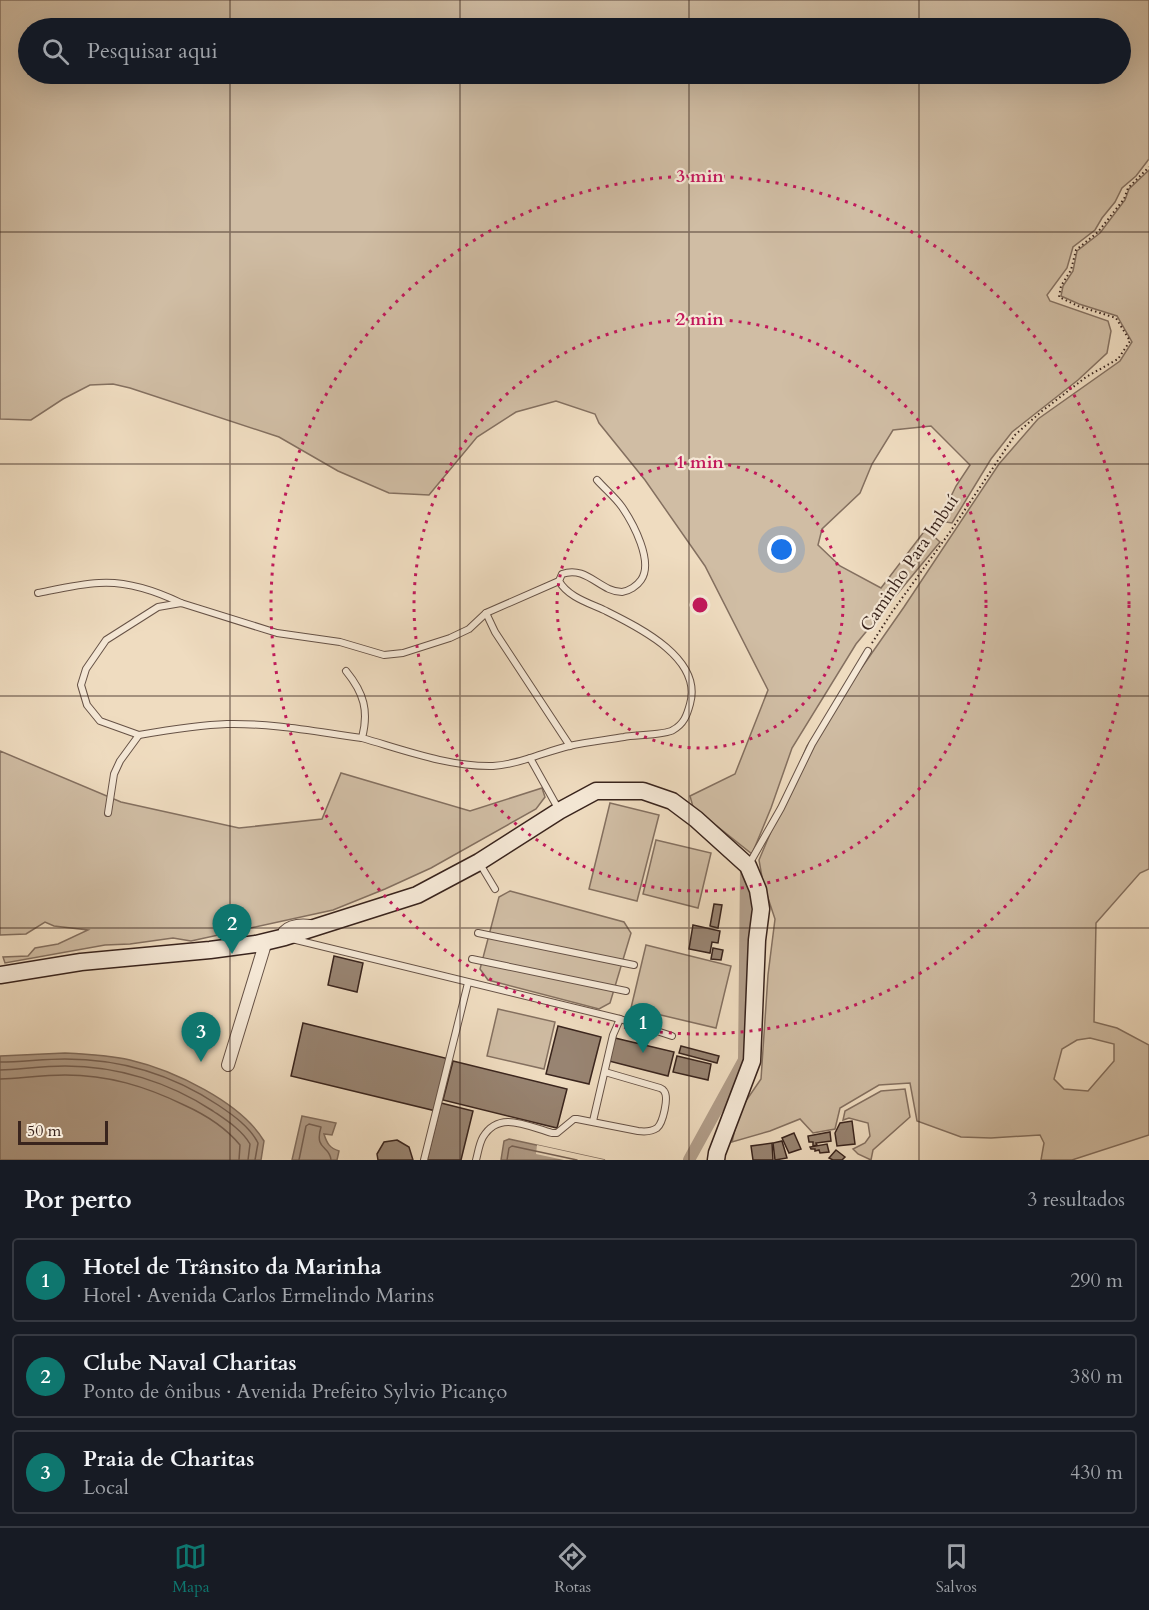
<!DOCTYPE html>
<html lang="pt">
<meta charset="utf-8">
<style>
:root{--surface:#171b24;--page:#242831;--text:#f1f3f6;--muted:#9ea1a6;--line:#363941;--accent:#0f766e}
body{margin:0;font-family:Cardo,serif;background:var(--page);color:var(--text)}
.scale{position:absolute;left:18px;bottom:15px;width:90px;box-sizing:border-box;padding-left:6px;border:3px solid #39241d;border-top:0;font-size:16px;line-height:21px;white-space:nowrap;color:#39241d;-webkit-text-stroke:4px #f5e8d6;paint-order:stroke}
.you{position:absolute;left:782px;top:550px;width:21px;height:21px;margin:-15px;border:4px solid #fff;border-radius:50%;background:#1a73e8;box-shadow:0 0 0 9px #1a73e833}
.badge{display:grid;place-items:center;width:39px;height:39px;border-radius:50%;background:var(--accent);color:#fff;font-size:20px;font-weight:700}
.pin{position:absolute;translate:-50% -50px;filter:drop-shadow(0 2px 3px #0008)}
.pin::after{content:'';position:absolute;top:32px;width:21px;height:18px;background:inherit;clip-path:polygon(0 0,100% 0,50% 100%)}
.list{margin:0;padding:0;list-style:none}
h2{display:flex;justify-content:space-between;align-items:center;height:78px;margin:0;padding:0 24px;font-size:26px}
h2 small{font-size:20px;font-weight:400;color:var(--muted)}
.list li{display:grid;grid-template-columns:39px 1fr auto;gap:18px;align-items:center;box-sizing:border-box;height:84px;margin:0 12px 12px;padding:0 12px;border:2px solid var(--line);border-radius:6px}
.list b{display:block;font-size:22px;white-space:nowrap}
.list p{margin:0;font-size:20px;white-space:nowrap;color:var(--muted)}
.list em{font-size:20px;font-style:normal;color:var(--muted)}
.icon{flex:none;width:33px;height:33px;fill:none;stroke:currentColor;stroke-width:2;stroke-linecap:round;stroke-linejoin:round}
.map{position:relative;flex:none;width:1149px;height:1160px;overflow:hidden}
.search{position:absolute;background:var(--surface);box-shadow:0 6px 24px #0002;left:18px;right:18px;top:18px;height:66px;display:flex;align-items:center;gap:15px;box-sizing:border-box;padding:0 21px;border-radius:33px;color:var(--muted);font-size:22px}
.sheet{height:366px;background:var(--surface)}
nav{display:flex;justify-content:space-around;align-items:center;box-sizing:border-box;height:84px;border-top:2px solid var(--line);background:var(--surface);font-size:16px;color:var(--muted)}
nav a{display:grid;justify-items:center;gap:3px}
nav .on{color:var(--accent)}
.map>svg:first-child{display:block}
.green{fill:#d0bda4;stroke:#847060;stroke-width:1.5;fill-rule:evenodd}
.water{fill:#b19d89;stroke:#816d5e;stroke-width:1.5}
.pier{fill:#efdcc0}
.lines{fill:none;stroke-linecap:round;stroke-linejoin:round}
.shore{stroke:#756053;stroke-width:1.5}
.canal{stroke:#b19d89;stroke-width:12}
.building{fill:#988472;stroke:#39241d;stroke-width:1.5}
.lane-casing{stroke:#665246;stroke-width:8}
.street-casing{stroke:#665246;stroke-width:14}
.secondary-casing{stroke:#39241d;stroke-width:19}
.path{stroke:#39241d;stroke-width:2;stroke-dasharray:1.5 3;stroke-linecap:butt}
.lane{stroke:#f5e8d6;stroke-width:6}
.street{stroke:#f5e8d6;stroke-width:12}
.secondary{stroke:#f5e8d6;stroke-width:16}
.grid{fill:none;stroke:#39241d;stroke-width:1.5;stroke-opacity:0.55}
.ring{fill:none;stroke:#c2185b;stroke-width:3;stroke-dasharray:3 6}
.labels{text-anchor:middle;stroke-width:4.5;stroke-linejoin:round;paint-order:stroke}
.street-label{font-size:18px;fill:#39241d;stroke:#f5e8d6}
.centre{fill:#c2185b;stroke:#f5e8d6;stroke-width:3}
.ring-label{font-size:18px;text-anchor:middle;font-weight:bold;fill:#c2185b;stroke:#f5e8d6;stroke-width:4.5;stroke-linejoin:round;paint-order:stroke}
</style>
<div class="map">
<svg width="1149" height="1160" viewBox="0 0 1149 1160">
<rect width="100%" height="100%" fill="#efdcc0"/>
<filter id="stains"><feTurbulence type="fractalNoise" baseFrequency=".00333" numOctaves="4"/><feColorMatrix values="0 0 0 0 .2 0 0 0 0 .09 0 0 0 0 .02 0 0 0 .5 -.17"/></filter>
<radialGradient id="worn" r=".72"><stop offset=".6" stop-color="#630" stop-opacity="0"/><stop offset="1" stop-color="#630" stop-opacity=".3"/></radialGradient>
<g class="green">
<path d="M0,0h1149v159l-13,17 -14,12 -7,14 -13,16 -7,12 -22,17 -6,21 -20,27 3,6 58,20 3,10 -4,22 -29,27 -66,52 -21,27 -39,64 -13,-2 17,-35 14,-21 -39,-39 -38,4 -21,34 -12,29 -38,36 -4,16 22,21 41,22 45,-59 14,13 -84,102 -64,104 -21,60 -19,46 -59,-47 -3,-11 45,-22 33,-84 -63,-124 -60,-86 -46,-57 -4,-9 -39,-13 -40,11 -39,25 -48,58 -40,-2 -51,-22 -59,-34 -149,-49 -17,-4 -23,1 -27,14 -32,21 -31,-1zM28,28h1092v46h-1092z"/>
<path d="M1149,170v699l-9,4 -44,50 -2,99 23,6 32,17v90l-77,25h-31l3,-17 -4,-8 -49,3 -30,-1 -44,-16 -7,-38 -31,2 -39,23 -5,21 -22,4 -13,-14 -30,12 -38,11 7,-31 22,-32 7,-104 7,-56 -12,-36 -4,-23 48,-114 97,-139 95,-143 39,-45 82,-58 12,-19 -15,-26 -38,-12 -18,-8 2,-10 10,-15 4,-20 23,-18 25,-33 4,-11zM1090,1038l24,6v17l-26,30 -24,-2 -10,-10 8,-30 15,-9z"/>
<polygon points="0,751 121,802 239,828 322,819 341,773 470,811 542,788 545,797 536,809 431,868 385,889 333,910 191,941 173,938 130,944 105,945 5,963 3,957 28,956 35,948 58,944 88,930 54,926 45,922 26,934 0,935"/>
<polygon points="610,803 659,815 637,901 589,889"/>
<polygon points="656,840 711,853 698,908 643,894"/>
<polygon points="510,891 624,922 631,933 610,1003 599,1009 488,980 480,969 499,897"/>
<polygon points="646,945 731,966 716,1028 631,1008"/>
<polygon points="498,1009 555,1022 544,1069 487,1056"/>
<polygon points="905,1089 910,1117 873,1150 871,1160 858,1154 853,1149 865,1143 870,1136 868,1123 849,1118 843,1120 845,1111 881,1091"/>
</g>
<g class="water">
<path d="M65,1053c22,1 44,2 65,7 43,10 111,42 134,81l-3,19h-261v-104z"/>
<path d="M302,1116l34,7 -4,12 -8,-1c3,10 6,14 15,17l-2,9h-45z"/>
<polygon points="509,1139 605,1160 501,1160 504,1141"/>
</g>
<polygon class="pier" points="537,1145 605,1160 564,1160 536,1154"/>
<g class="lines">
<g class="shore">
<path d="M0,1062c22,0 43,-3 65,-3 55,0 108,16 153,46 15,10 32,22 40,38l-3,17"/>
<path d="M0,1070c22,-1 43,-4 65,-4 52,0 104,16 148,45 13,9 29,19 37,33l-2,16"/>
<path d="M0,1079c22,-1 43,-4 65,-4 43,0 80,11 119,30 20,9 42,23 56,40l-1,15"/>
<path d="M299,1160l7,-34 3,-2 12,3c-7,24 9,18 10,33"/>
<polyline points="507,1160 509,1148 512,1146 577,1160"/>
</g>
<polyline class="canal" points="689,1160 744,1060 746,867"/>
</g>
<g class="building">
<polygon points="714,904 722,905 718,928 710,926"/>
<polygon points="693,925 720,931 718,943 712,942 710,953 689,949"/>
<polygon points="713,948 723,950 721,960 711,959"/>
<polygon points="334,956 363,963 357,992 328,985"/>
<polygon points="303,1023 449,1059 436,1111 291,1076"/>
<polygon points="558,1026 601,1037 589,1084 546,1074"/>
<polygon points="615,1038 674,1052 668,1076 609,1061"/>
<polygon points="681,1046 719,1056 717,1063 679,1053"/>
<polygon points="677,1056 711,1064 708,1080 673,1072"/>
<polygon points="453,1061 567,1089 557,1128 443,1100"/>
<polygon points="441,1103 473,1111 461,1160 427,1160"/>
<polygon points="852,1121 855,1144 837,1146 835,1133 840,1123"/>
<polygon points="830,1132 831,1141 816,1143 817,1145 813,1146 813,1142 809,1142 808,1136"/>
<polygon points="794,1133 801,1149 789,1153 782,1138"/>
<polygon points="397,1140 409,1147 413,1160 378,1160 377,1154 384,1142"/>
<polygon points="782,1141 787,1158 775,1160 773,1143"/>
<polygon points="772,1143 773,1160 753,1160 751,1146"/>
<polygon points="827,1144 829,1152 820,1153 819,1150 815,1151 815,1149 811,1149 810,1147"/>
<polygon points="836,1150 845,1157 842,1160 833,1160 829,1158"/>
</g>
<g class="lines">
<g class="lane-casing">
<g id="lane">
<path d="M38,593c20,-4 41,-9 61,-10 28,-2 57,8 82,20"/>
<polyline points="486,613 495,632 570,746"/>
<path d="M346,671c18,22 23,40 16,67 42,12 87,29 131,28 13,-1 25,-4 37,-8l29,52"/>
<path d="M139,735c29,-5 58,-10 88,-11 45,-1 90,8 135,14"/>
<path d="M530,758c13,-4 26,-9 39,-12 18,-4 37,-6 55,-9 10,-2 42,-2 49,-7 11,-6 14,-15 17,-26 13,-46 -52,-77 -86,-94 -15,-7 -36,-13 -45,-29l3,-7c25,-9 38,18 60,18 7,-1 15,-6 19,-12 13,-18 -8,-57 -19,-73 -7,-10 -17,-18 -25,-27"/>
<polyline points="108,813 114,774 120,761 139,735 100,721 87,705 81,685 86,669 106,640 158,607 181,603 277,633 340,642 384,655 403,653 450,638 469,629 486,613 559,581"/>
<polyline points="480,864 495,889"/>
<polyline points="748,866 781,808 812,744 868,651"/>
<polyline points="478,933 634,965"/>
<path d="M284,935l-2,-5c7,-7 19,-8 28,-7"/>
<polyline points="292,939 620,1019 672,1036"/>
<polyline points="472,959 626,991"/>
<polyline points="593,1121 613,1035 620,1019"/>
<polyline points="424,1160 468,983"/>
<path d="M476,1160c2,-7 3,-16 7,-23 16,-27 44,-11 69,-4h5l17,-14h3l61,12c7,1 13,1 19,-3 6,-5 12,-31 7,-37 -1,-2 -2,-2 -4,-3l-55,-16"/>
</g>
</g>
<g class="street-casing">
<polyline id="street" points="228,1065 266,941"/>
</g>
<g class="secondary-casing">
<polyline id="secondary" points="0,975 81,962 210,950 256,944 285,937 417,895 479,862 559,811 596,791 643,791 672,801 696,819 748,866 758,890 761,909 757,940 752,1061 717,1153 716,1160"/>
</g>
<polyline class="path" points="872,643 892,612 950,532 1015,435 1042,411 1086,377 1118,359 1130,341 1116,318 1078,306 1059,297 1061,286 1071,270 1076,250 1098,232 1124,199 1128,188 1149,167"/>
<use href="#lane" class="lane"/>
<use href="#street" class="street"/>
<use href="#secondary" class="secondary"/>
</g>
<path class="grid" d="M230,0v28M460,0v28M689,0v28M919,0v28M230,74v1086M460,74v1086M689,74v1086M919,74v1086M0,232h1149M0,464h1149M0,696h1149M0,928h1149"/>
<g class="ring">
<circle cx="700" cy="605" r="143"/>
<circle cx="700" cy="605" r="286"/>
<circle cx="700" cy="605" r="429"/>
</g>
<g class="labels">
<g class="street-label">
<text transform="translate(909 563) rotate(-56)" y="6">Caminho Para Imbuí</text>
</g>
</g>
<circle cx="700" cy="605" r="9" class="centre"/>
<g class="ring-label">
<text x="700" y="182">3 min</text>
<text x="700" y="325">2 min</text>
<text x="700" y="468">1 min</text>
</g>
<rect width="100%" height="100%" filter="url(#stains)"/>
<rect width="100%" height="100%" fill="url(#worn)"/>
</svg>
<div class="scale">50 m</div>
<div class="you"></div>
<div class="pin badge" style="left:643px;top:1053px">1</div>
<div class="pin badge" style="left:232px;top:954px">2</div>
<div class="pin badge" style="left:201px;top:1062px">3</div>
<div class="search"><svg class="icon" aria-label="search" viewBox="0 0 24 24"><circle cx="10" cy="10" r="6"/><path d="M15 15l6 6"/></svg>Pesquisar aqui</div>
</div>
<section class="sheet">
<h2>Por perto<small>3 resultados</small></h2>
<ul class="list">
<li><span class="badge">1</span><div><b>Hotel de Trânsito da Marinha</b><p>Hotel · Avenida Carlos Ermelindo Marins</p></div><em>290 m</em></li>
<li><span class="badge">2</span><div><b>Clube Naval Charitas</b><p>Ponto de ônibus · Avenida Prefeito Sylvio Picanço</p></div><em>380 m</em></li>
<li><span class="badge">3</span><div><b>Praia de Charitas</b><p>Local</p></div><em>430 m</em></li>
</ul>
</section>
<nav>
<a class="on"><svg class="icon" aria-label="map" viewBox="0 0 24 24"><path d="M3 6l6-2 6 2 6-2v14l-6 2-6-2-6 2zM9 4v14M15 6v14"/></svg>Mapa</a>
<a><svg class="icon" aria-label="directions" viewBox="0 0 24 24"><path d="M12 3l9 9-9 9-9-9zM9 14v-3h6M13 9l2 2-2 2"/></svg>Rotas</a>
<a><svg class="icon" aria-label="saved" viewBox="0 0 24 24"><path d="M7 4h10v16l-5-4-5 4z"/></svg>Salvos</a>
</nav>
